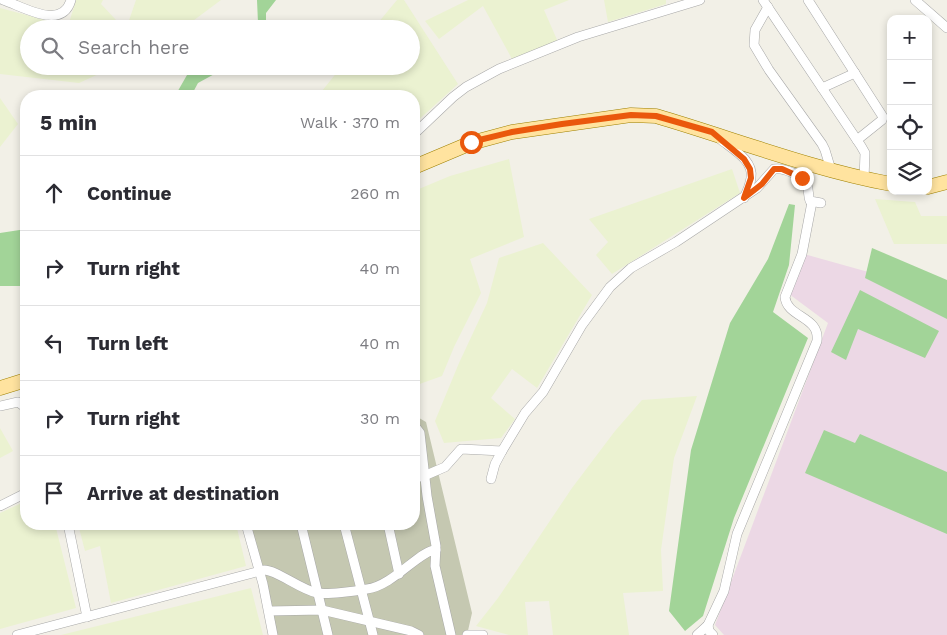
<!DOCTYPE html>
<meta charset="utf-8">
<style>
:root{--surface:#fff;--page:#f2f2f3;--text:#2b2b33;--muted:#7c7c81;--line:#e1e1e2}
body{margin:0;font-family:"Work Sans",sans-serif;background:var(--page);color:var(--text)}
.controls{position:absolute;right:15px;top:15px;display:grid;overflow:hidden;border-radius:10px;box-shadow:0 2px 8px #0003}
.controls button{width:45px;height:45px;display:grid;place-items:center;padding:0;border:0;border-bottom:1px solid var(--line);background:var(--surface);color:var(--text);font:25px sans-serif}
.stop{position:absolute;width:15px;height:15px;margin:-11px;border:4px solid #ea580c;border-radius:50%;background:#fff}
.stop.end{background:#ea580c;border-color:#fff;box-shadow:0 1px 5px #0008}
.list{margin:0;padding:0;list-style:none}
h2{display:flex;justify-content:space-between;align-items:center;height:65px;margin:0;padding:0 20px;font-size:21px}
h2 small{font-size:16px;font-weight:400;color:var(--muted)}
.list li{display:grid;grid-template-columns:32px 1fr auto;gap:15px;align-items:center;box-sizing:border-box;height:75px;padding:0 20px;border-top:1px solid var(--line)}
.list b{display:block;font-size:19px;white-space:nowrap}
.list em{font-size:16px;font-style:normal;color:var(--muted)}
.icon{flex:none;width:28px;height:28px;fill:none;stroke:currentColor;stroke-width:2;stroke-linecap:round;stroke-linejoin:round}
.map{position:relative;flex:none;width:947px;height:635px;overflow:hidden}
.search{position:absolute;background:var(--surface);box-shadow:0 2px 8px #0003;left:20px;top:20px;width:400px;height:55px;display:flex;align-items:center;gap:12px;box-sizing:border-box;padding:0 18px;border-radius:28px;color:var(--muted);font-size:19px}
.panel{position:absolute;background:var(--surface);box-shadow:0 2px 8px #0003;left:20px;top:90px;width:400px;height:440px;border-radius:20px}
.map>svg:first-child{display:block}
.industrial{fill:#ecd8e5}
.construction{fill:#c5c8b1}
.farmland{fill:#ebf2d1}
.forest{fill:#a2d498}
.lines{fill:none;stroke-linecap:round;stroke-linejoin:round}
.minor-casing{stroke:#a8a8a8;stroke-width:10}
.primary-casing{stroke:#9e8000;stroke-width:15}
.minor{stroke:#fff;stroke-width:9}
.primary{stroke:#ffe39f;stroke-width:14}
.route{stroke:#ea580c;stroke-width:6}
</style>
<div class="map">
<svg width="947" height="635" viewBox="0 0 947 635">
<rect width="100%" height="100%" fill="#f2f0e7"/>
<polygon class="industrial" points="804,254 947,294 947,635 724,635 715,625 828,323 789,294"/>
<polygon class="construction" points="414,415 426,422 472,613 467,635 271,635 244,524 414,524"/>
<g class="farmland">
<polygon points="76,0 103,0 101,4 116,20 113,29 29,29 29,66 102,66 101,73 79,83 0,74 0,8 68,26"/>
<polygon points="136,0 221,0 182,29 126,29"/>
<polygon points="397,0 404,0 458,84 414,124 414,96 318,96 342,66 411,66 411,29 373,29"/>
<polygon points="468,0 569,0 544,10 558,42 512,59 483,6 439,39 425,21"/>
<polygon points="604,0 666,0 666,4 608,22"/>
<polygon points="0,98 18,124 0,147"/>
<polygon points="509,159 524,237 470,259 481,293 454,347 442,376 414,386 414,191 450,176"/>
<polygon points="732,169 740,193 612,274 596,255 608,242 589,219"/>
<polygon points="875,199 915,202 921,216 947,216 947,244 894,244"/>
<polygon points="543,243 592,295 537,388 512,369 491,398 515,419 501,438 444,443 435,421 459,363 487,303 499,258"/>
<polygon points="697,396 674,458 661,550 663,591 623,593 629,635 553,635 549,601 525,602 528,635 509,635 476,626 498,598 572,488 615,431 642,400"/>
<polygon points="0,428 13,451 0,458"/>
<polygon points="26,501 26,524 55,524 76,608 0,629 0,513"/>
<polygon points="78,524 236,524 246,566 111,603 100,546 85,551"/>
<polygon points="251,588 263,635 61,635"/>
</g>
<g class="forest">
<polygon points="257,0 276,0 266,13 266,29 250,29 258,23"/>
<polygon points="194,66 229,66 198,83 191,96 175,96 191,68"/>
<polygon points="789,204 795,205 789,265 773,312 808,338 734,518 703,616 685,631 669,611 691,450 730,323 768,259"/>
<polygon points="26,229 26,286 0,286 0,233"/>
<polygon points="872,248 947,280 947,319 865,278"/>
<polygon points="860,290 939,331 925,358 858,329 846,360 831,352"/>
<polygon points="824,430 855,443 860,434 947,472 947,534 805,473"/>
</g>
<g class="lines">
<g class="minor-casing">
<g id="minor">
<path d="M3,0c21,7 59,31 68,0"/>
<polyline points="763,0 861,146 865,153 864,179"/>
<polyline points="808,0 883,117 882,120 857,140"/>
<polyline points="915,0 947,28"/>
<polyline points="768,7 755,30 754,45 769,70 822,144 825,150 831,170"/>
<polyline points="822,88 855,73"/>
<polyline points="414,134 453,97 466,87 499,69 578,37 700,0"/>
<path d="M720,139c12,10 34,21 31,39 -1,7 -4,14 -7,20"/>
<polyline points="0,406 18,402 26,408"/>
<polyline points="414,425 420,433 427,496 436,546 435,566 451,635"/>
<polyline points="414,478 424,476 445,467 461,449 502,451"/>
<path d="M491,479l4,-15 7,-13 23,-38 18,-21 39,-67 28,-38 21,-19 45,-26 81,-54 17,-19c9,-2 30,7 33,16 2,5 1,11 3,16l11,2"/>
<polyline points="0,506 26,493"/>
<polyline points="68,524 87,617"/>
<polyline points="246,524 263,584 273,635"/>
<polyline points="301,524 328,635"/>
<polyline points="344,524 373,635"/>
<polyline points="388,524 399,574"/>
<polyline points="269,611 322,610 411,631 419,635"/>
<path d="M17,635l247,-65c13,0 35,19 53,23 10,2 39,-2 50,-4 26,-3 54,-40 69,-39"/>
<polyline points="467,635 483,635"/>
<polyline points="697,635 708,625"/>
<path d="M713,635l-4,-4 -1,-6 16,-34 13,-57 80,-193c3,-25 -30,-23 -32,-44l17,-43 10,-52"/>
</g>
</g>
<g class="primary-casing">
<g id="primary">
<path d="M414,167l57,-24 41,-11 119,-17 25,1c78,23 155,53 235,68"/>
<polyline points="928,187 947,182"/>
<polyline points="0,388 26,380"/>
</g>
</g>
<use href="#minor" class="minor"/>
<use href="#primary" class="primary"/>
</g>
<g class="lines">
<polyline class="route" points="471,142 512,132 562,124 631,115 656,116 712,132 744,159 750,169 751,178 744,198 762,184 774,169 782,169 802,178"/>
</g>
</svg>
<div class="controls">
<button>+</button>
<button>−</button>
<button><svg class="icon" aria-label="locate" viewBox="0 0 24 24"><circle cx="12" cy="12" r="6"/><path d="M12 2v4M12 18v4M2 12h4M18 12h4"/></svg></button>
<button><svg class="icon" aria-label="layers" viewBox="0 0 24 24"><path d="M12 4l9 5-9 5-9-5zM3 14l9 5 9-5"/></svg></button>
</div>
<div class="stop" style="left:471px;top:142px"></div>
<div class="stop end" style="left:802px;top:178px"></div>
<div class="search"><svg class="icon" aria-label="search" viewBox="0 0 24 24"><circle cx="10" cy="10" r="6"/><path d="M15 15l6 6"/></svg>Search here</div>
<section class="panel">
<h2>5 min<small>Walk · 370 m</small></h2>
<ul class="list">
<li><svg class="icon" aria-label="ahead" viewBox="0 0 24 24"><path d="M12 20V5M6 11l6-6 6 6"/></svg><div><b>Continue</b></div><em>260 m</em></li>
<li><svg class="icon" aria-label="right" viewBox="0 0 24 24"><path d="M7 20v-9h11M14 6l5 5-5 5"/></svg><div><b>Turn right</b></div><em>40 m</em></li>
<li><svg class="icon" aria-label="left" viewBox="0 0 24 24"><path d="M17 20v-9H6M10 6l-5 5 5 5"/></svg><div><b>Turn left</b></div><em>40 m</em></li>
<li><svg class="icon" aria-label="right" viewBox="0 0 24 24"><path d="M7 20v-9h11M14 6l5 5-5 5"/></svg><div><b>Turn right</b></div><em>30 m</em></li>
<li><svg class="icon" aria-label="arrive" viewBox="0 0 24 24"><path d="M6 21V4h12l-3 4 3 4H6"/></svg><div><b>Arrive at destination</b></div></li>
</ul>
</section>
</div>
